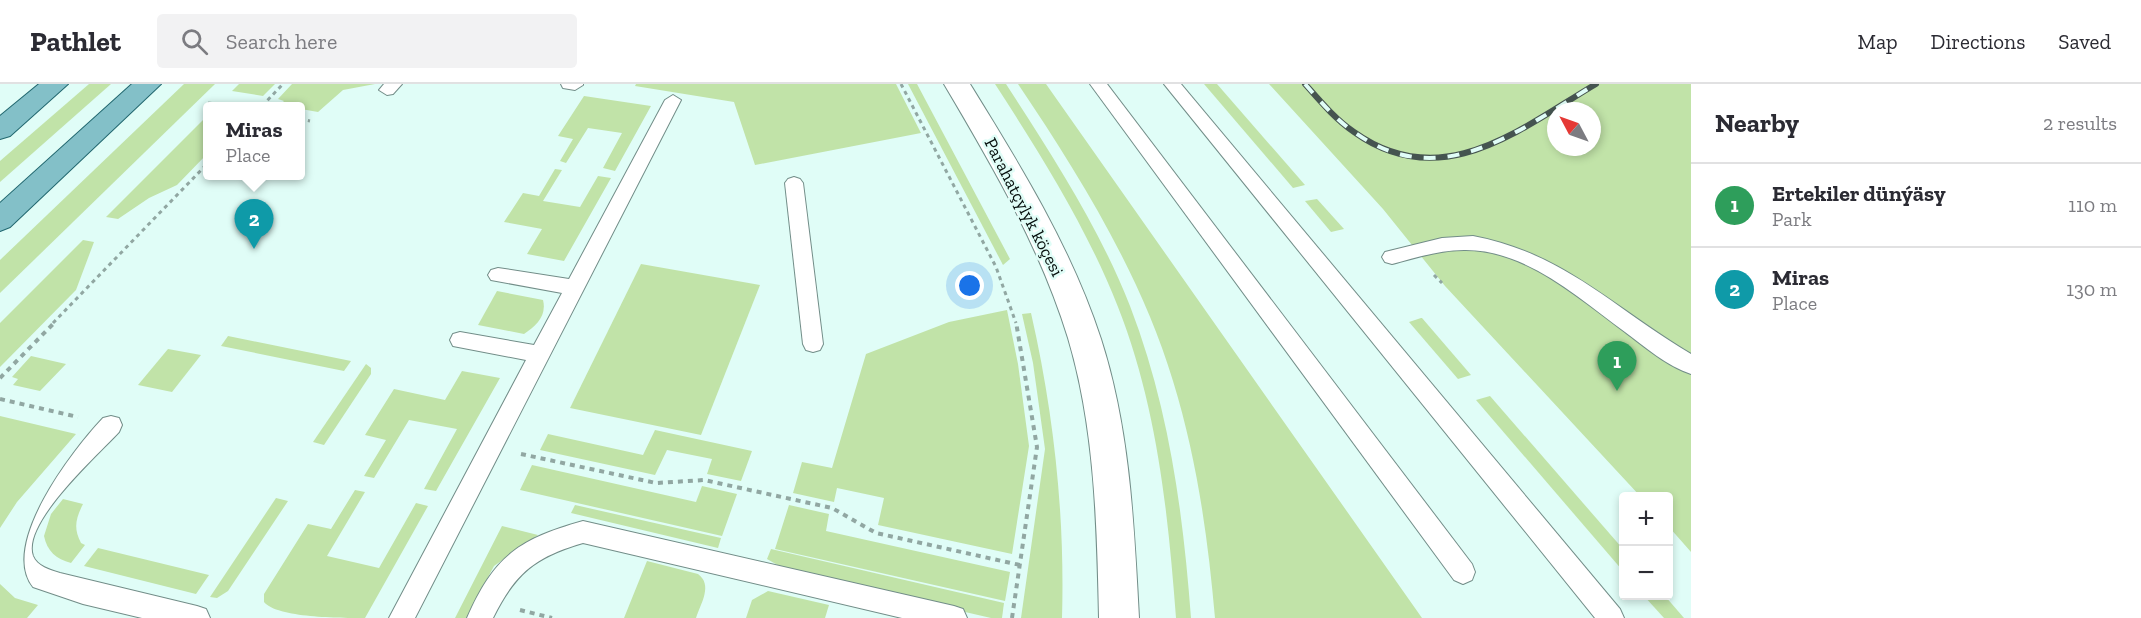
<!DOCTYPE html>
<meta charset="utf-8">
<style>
:root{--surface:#fff;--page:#f2f2f3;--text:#2b2b33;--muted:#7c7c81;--line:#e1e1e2;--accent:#0b8043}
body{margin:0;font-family:"Zilla Slab",serif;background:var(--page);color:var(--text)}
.controls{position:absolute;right:18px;bottom:18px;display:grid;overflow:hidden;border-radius:6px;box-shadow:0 3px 9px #0003}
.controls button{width:54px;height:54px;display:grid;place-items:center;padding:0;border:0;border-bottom:2px solid var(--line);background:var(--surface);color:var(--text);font:30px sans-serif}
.compass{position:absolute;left:1547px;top:18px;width:54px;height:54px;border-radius:50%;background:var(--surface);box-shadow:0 3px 9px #0003;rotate:311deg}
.you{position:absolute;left:970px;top:202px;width:21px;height:21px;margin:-15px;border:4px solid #fff;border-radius:50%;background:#1a73e8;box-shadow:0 0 0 9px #1a73e833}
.badge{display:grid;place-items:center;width:39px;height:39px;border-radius:50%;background:var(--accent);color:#fff;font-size:20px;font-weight:700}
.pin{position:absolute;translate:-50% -50px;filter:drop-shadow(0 2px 3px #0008)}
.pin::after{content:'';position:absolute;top:32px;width:21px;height:18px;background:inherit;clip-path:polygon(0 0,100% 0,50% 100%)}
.popup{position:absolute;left:203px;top:18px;width:102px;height:78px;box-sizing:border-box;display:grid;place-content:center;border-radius:6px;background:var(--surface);filter:drop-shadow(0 2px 4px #0005);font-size:20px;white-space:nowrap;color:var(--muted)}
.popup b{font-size:22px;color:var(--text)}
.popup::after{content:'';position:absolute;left:50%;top:100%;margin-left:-12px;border:12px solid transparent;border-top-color:var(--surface)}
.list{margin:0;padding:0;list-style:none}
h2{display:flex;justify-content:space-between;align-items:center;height:78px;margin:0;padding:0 24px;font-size:26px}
h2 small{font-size:20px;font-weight:400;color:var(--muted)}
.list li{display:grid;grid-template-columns:39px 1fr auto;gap:18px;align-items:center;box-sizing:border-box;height:84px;padding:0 24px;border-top:2px solid var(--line)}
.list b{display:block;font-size:22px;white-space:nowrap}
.list p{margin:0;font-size:20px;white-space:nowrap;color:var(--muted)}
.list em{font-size:20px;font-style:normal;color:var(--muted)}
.icon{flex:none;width:33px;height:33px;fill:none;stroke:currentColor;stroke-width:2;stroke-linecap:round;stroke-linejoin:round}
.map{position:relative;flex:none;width:1691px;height:534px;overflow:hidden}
header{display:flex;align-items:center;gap:36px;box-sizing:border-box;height:84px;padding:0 30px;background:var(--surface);border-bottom:2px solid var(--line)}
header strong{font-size:28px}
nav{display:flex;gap:33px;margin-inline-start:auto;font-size:21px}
.search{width:420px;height:54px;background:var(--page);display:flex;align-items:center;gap:15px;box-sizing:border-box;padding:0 21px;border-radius:6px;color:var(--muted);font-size:22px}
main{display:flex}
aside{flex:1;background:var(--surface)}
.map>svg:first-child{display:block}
.green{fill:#c1e3a8;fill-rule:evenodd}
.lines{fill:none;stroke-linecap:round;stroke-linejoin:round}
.service-casing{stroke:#728d88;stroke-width:2}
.tertiary-casing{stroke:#728d88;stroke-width:2}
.primary-casing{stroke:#21676f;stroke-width:2}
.path-far1{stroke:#91a7a2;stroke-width:3;stroke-dasharray:4 4;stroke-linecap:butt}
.path{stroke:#91a7a2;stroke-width:4;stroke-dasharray:5 5;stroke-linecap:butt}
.service{fill:#fff;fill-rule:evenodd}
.tertiary{fill:#fff;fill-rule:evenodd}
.primary{fill:#83c0c8;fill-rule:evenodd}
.rail-casing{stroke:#455450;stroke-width:6}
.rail{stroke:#e0fdf7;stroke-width:4;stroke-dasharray:12;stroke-linecap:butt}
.labels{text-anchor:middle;stroke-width:5;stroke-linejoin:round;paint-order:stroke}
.street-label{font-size:18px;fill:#060f0d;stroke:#e0fdf7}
</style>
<header>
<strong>Pathlet</strong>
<div class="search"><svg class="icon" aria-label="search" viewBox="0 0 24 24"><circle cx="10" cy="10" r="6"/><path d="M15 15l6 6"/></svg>Search here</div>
<nav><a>Map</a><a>Directions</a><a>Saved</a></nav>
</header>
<main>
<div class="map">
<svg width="1691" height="534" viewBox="0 0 1691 534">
<rect width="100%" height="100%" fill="#e0fdf7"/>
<g class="green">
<polygon points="89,0 111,0 0,98 0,77"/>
<polygon points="184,0 215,0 0,209 0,176"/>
<polygon points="239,0 275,0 263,12 232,7"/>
<polygon points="292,0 375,0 343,6 318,28 301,25 300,22 279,22 284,17 278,15"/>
<polygon points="636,0 896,0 921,49 755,81 734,18 635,2"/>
<polygon points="908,0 917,0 1010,175 1003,181"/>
<path d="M995,0h11c46,71 93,143 124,222 39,101 53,206 61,312h-15c-8,-106 -19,-212 -58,-311 -31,-79 -77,-152 -123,-223z"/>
<path d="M1018,0h28l376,534h-207c-7,-80 -18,-159 -42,-237 -32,-106 -93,-205 -155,-297z"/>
<polygon points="1204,0 1217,0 1305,101 1293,104"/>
<path d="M1269,0h422v468l-22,-25 -1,-31h-28l-195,-210 -62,-77zM1556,27h36v36h-36z"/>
<polygon points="584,12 651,22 615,87 603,84 622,49 588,44 566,79 560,77 573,55 558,52"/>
<polygon points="207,32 207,70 177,101 149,114 118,135 106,133"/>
<polygon points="555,85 562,86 543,117 580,123 598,92 611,94 564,177 527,170 542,145 504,138 523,109 539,112"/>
<polygon points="1317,115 1344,145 1331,148 1305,117"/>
<polygon points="83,156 94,158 76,206 0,283 0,239"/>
<polygon points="641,180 760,201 701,351 570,324"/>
<path d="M497,207l46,9c4,16 -7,26 -19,34l-46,-9z"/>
<polygon points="1007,226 1018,280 1029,362 1012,470 878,441 884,414 837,404 834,418 793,409 802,378 832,384 866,270 949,238"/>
<path d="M1031,229c23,101 34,202 31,305h-41l24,-169 -12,-86 -11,-49z"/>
<polygon points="1421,234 1422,234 1471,291 1458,295 1409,238"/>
<polygon points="228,252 351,277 344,287 221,262"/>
<polygon points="168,265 201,271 172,308 138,301"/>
<polygon points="31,272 66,280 40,307 13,301 18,295 12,293"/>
<polygon points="366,280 371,284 371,290 324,361 313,358"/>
<polygon points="462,287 500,294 436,407 424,405 457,345 409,336 374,394 364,392 386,356 365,351 394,305 445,316"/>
<polygon points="1490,312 1623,465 1623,487 1476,316"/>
<polygon points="0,332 76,350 17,418 0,444"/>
<polygon points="655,346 752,367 741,397 707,390 712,375 667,366 655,391 540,366 548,350 643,371"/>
<polygon points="532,381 696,418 702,402 737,410 722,452 520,406"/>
<path d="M355,406l10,2 -38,64 52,12 37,-65 12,3 -63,112c-24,0 -88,0 -101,-16v-8l44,-70 23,5z"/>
<polygon points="276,414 288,417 228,507 217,514 210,513"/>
<path d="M63,415l20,5c-7,14 -10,24 -2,39l4,2 -14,18c-15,-4 -24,-12 -27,-27l7,-22z"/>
<polygon points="575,421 721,454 718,464 571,429"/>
<polygon points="789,421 829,430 826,447 1010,488 1005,517 775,465"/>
<polygon points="502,442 538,451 494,482 466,534 455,534"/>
<polygon points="98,464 209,491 196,510 84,482"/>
<polygon points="771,465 1004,519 1002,534 991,534 788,487 767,475"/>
<path d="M647,477l51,13c15,11 3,29 -2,44h-72z"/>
<polygon points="0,500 15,514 38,521 27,534 0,534"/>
<polygon points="768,507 829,521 825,534 746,534 752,516"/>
<polygon points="1644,512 1665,512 1684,534 1664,534"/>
</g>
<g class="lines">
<g class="service-casing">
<g id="service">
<polygon points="384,0 402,0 393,10 387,11 379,6"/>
<polygon points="561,0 583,0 583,1 575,6 563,4"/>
<polygon points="1090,0 1107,0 1472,480 1475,488 1472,496 1463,500 1454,496"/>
<polygon points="1164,0 1181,0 1620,525 1624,534 1595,534"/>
<polygon points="673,11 681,16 415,534 389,534 526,276 453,262 450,256 453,250 460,248 534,261 562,209 491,196 488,191 491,186 498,184 569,195 665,16"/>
<polygon points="794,93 800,95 803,99 823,260 820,266 813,268 806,266 803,260 785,99 788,95"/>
<path d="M1473,152c93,18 140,72 218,118v20c-24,-8 -46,-27 -66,-42 -46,-34 -100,-83 -161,-82 -25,0 -49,8 -72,14l-7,-2 -3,-5 3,-5 57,-14z"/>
<path d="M111,332l8,2 3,7 -3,7c-21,23 -98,91 -86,124 4,10 17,14 27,17l137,33 9,3 4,9h-68l-59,-14 -50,-17c-33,-42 38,-135 70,-169z"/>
<path d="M583,437l371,85 9,3 4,9h-65l-319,-75c-48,14 -68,30 -90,75h-26c27,-62 52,-79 116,-97z"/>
</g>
</g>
<g class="tertiary-casing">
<path id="tertiary" d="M944,0h26c50,81 101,163 131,255 29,90 33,185 38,279h-40c-2,-93 -4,-190 -31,-280 -28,-91 -76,-173 -124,-254z"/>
</g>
<g class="primary-casing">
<g id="primary">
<polygon points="39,0 68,0 10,52 0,55 0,32"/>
<polygon points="132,0 161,0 10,143 0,147 0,119"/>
</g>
</g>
<g class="path-far1">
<polyline points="901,0 996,183 1016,239"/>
<polyline points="208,19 228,22"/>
<polyline points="262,22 283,0"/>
<polyline points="300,35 310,37"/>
<polyline points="1434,191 1442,199"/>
<polyline points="53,239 208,79"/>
</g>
<g class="path">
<polyline points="0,294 55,238"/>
<polyline points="0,315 78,333"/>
<polyline points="521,370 656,399 704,396 832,424 876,449 1020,481"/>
<polyline points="520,526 552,534"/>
<polyline points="1012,534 1037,363 1016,238"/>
</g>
<use href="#service" class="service"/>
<use href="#tertiary" class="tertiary"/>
<use href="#primary" class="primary"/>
<g class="rail-casing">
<path id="rail" d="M1305,0c15,17 30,35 49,48 88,63 166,-3 242,-48"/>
</g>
<use href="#rail" class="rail"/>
</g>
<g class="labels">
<g class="street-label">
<text transform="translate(1024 123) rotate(63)" y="6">Parahatçylyk köçesi</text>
</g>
</g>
</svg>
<div class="controls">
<button>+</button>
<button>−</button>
</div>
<svg class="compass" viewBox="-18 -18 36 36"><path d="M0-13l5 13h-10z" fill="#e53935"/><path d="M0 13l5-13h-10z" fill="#7c7c81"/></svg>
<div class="you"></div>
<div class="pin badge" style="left:1617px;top:307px;background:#2e9e5b">1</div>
<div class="pin badge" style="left:254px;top:165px;background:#0f9aa8">2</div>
<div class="popup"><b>Miras</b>Place</div>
</div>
<aside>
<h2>Nearby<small>2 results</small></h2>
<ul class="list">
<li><span class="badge" style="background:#2e9e5b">1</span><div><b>Ertekiler dünýäsy</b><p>Park</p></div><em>110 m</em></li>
<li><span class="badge" style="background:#0f9aa8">2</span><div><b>Miras</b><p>Place</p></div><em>130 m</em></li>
</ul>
</aside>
</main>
